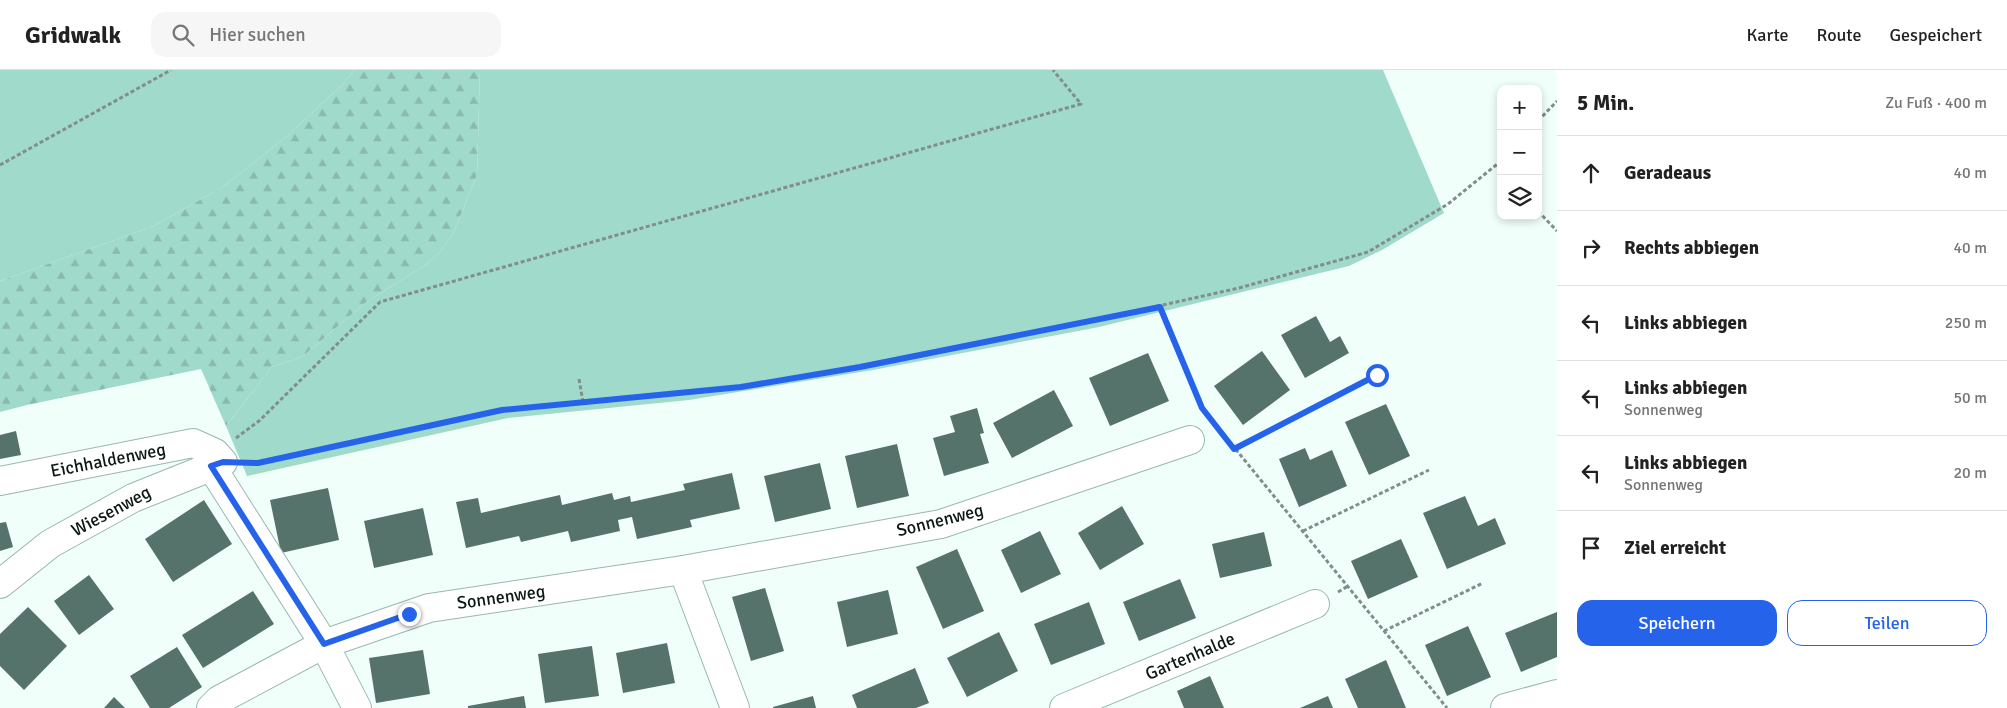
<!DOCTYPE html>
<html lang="de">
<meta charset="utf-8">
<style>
:root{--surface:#fff;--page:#f6f6f6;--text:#222;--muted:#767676;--line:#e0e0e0;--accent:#2563eb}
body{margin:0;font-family:Signika,sans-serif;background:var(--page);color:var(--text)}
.controls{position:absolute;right:15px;top:15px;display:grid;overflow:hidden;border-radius:10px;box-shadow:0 2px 8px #0003}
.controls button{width:45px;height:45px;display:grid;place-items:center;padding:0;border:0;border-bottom:1px solid var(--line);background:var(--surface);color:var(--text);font:25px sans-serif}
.stop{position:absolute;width:15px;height:15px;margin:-11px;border:4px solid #2563eb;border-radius:50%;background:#fff}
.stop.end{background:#2563eb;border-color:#fff;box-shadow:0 1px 5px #0008}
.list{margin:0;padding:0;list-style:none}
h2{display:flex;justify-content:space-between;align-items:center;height:65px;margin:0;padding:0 20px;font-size:21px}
h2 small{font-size:16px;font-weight:400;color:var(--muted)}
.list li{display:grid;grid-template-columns:32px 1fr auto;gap:15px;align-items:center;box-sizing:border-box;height:75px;padding:0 20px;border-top:1px solid var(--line)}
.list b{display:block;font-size:19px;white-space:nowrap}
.list p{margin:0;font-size:16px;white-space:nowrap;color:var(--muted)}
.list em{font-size:16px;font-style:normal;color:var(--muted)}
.actions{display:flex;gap:10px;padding:15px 20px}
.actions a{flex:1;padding:11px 0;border:1px solid var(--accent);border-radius:15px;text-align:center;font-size:18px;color:var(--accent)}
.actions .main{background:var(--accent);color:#fff}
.icon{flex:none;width:28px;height:28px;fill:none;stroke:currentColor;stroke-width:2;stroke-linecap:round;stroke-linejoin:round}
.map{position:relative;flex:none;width:1557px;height:638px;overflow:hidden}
header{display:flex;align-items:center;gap:30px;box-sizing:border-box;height:70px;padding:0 25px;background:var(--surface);border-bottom:1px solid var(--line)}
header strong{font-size:24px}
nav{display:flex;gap:28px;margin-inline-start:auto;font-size:18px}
.search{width:350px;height:45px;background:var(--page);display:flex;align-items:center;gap:12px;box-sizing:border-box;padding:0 18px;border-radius:15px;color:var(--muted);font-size:19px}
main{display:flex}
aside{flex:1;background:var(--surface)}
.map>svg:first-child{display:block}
.grass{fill:#a0daca}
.forest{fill:url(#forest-firs)}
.building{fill:#55736b}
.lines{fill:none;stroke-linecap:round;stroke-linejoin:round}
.minor-casing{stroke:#98b8ae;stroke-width:30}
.path{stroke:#818e89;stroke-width:3;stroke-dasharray:4 2.5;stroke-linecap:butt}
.minor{stroke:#fff;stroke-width:28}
.route{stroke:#2563eb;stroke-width:6}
.labels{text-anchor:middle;stroke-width:5;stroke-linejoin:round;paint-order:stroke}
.street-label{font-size:18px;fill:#0c1814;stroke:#fff}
</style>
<header>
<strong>Gridwalk</strong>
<div class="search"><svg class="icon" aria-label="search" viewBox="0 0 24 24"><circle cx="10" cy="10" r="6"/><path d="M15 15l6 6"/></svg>Hier suchen</div>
<nav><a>Karte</a><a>Route</a><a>Gespeichert</a></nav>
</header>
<main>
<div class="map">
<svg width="1557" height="638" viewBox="0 0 1557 638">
<defs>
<pattern id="forest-firs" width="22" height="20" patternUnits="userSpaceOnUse" patternTransform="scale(1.25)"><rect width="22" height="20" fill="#a0daca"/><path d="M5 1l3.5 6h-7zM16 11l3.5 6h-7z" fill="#89baad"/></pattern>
</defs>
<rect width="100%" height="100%" fill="#f1fffa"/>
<g class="grass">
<polygon points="0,0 355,0 343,14 286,67 224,116 154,156 0,211"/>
<polygon points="480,0 1383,0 1444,143 1382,180 1349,196 1099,257 873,300 689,330 508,348 247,406 226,356 272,297 302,287 365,233 427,194 440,182 453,164 477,105"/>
</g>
<polygon class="forest" points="355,0 480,0 477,105 453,164 440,182 427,194 365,233 302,287 272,297 226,356 201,299 27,335 0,342 0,211 154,156 224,116 286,67 343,14"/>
<g class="building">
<polygon points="1316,246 1330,272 1340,266 1349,283 1305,308 1281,265"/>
<polygon points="1262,281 1290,320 1243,355 1214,316"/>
<polygon points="1148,283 1169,331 1110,356 1089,308"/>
<polygon points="1054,320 1073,356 1012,388 993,353"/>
<polygon points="1386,334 1410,386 1369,405 1345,352"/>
<polygon points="977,338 984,363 980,364 989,393 944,406 933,368 955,362 950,346"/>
<polygon points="16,361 21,385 0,389 0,365"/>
<polygon points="897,374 909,426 857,438 845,386"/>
<polygon points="1305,378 1310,390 1332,380 1347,416 1299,437 1279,389"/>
<polygon points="820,393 831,439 775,452 764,406"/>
<polygon points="732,403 740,439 690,450 692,457 637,469 632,447 618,450 620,461 571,472 568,461 521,472 519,466 466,478 456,432 478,428 481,443 560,425 562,435 612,423 614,430 630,426 631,432 685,420 683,414"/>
<polygon points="328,418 339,470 281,483 270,430"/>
<polygon points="1465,426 1478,456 1495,448 1506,474 1447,499 1423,443"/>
<polygon points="204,430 232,474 173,512 145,469"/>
<polygon points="1122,436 1144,474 1100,500 1078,463"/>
<polygon points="423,438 433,485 374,498 364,451"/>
<polygon points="6,452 13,477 0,481 0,453"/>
<polygon points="1040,461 1061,504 1021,523 1001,480"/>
<polygon points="1264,462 1272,496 1220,508 1212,474"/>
<polygon points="1401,469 1418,507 1368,529 1351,491"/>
<polygon points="957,479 984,541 943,559 916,497"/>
<polygon points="89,505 114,539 79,565 54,531"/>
<polygon points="1180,509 1196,548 1139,571 1123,532"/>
<polygon points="765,518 784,581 751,591 732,527"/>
<polygon points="888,520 898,564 847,577 837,532"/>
<polygon points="253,521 274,554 203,598 182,565"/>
<polygon points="1089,532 1105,574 1051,595 1034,554"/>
<polygon points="28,537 67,576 24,620 0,596 0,564"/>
<polygon points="1557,542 1557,587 1521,602 1505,563"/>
<polygon points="1468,556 1491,607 1447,626 1425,575"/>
<polygon points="999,562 1018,601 967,627 947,588"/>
<polygon points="667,573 675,613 623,623 616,583"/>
<polygon points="592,576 599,626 545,633 538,584"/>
<polygon points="177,577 202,617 169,638 150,638 130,606"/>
<polygon points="423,580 430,624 376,633 369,588"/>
<polygon points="1386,590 1406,638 1358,638 1345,609"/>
<polygon points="915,598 929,633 916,638 857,638 852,625"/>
<polygon points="1210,606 1224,638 1184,638 1177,621"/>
<polygon points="524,626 526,638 468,638 468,636"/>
<polygon points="813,626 816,638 773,638 773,637"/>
<polygon points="1328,626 1333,638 1300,638"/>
<polygon points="114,627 125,638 104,638"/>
</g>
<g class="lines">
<g class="minor-casing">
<g id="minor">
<polyline points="211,396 324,574 357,638"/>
<polyline points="0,411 193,373 215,383 223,392 133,428 50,474 0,514"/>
<polyline points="683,500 735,638"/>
<polyline points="211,638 219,630 324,574 429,538 683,500 941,454 1190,370"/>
<polyline points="1064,638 1315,534"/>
<polyline points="1505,638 1557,624"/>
</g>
</g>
<g class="path">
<polyline points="1538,51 1557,31"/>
<polyline points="0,95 171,0"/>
<polyline points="1497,95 1501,99"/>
<polyline points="1538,141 1557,161"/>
<polyline points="1160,237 1202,338 1447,638"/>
<polyline points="579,309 583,332"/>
<polyline points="236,368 259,351 380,232 1081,34 1053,0"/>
<polyline points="1234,379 1377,305"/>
<polyline points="248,393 257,393 502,340 741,317 860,297 1073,255 1239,218 1368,182 1448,134 1501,91"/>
<polyline points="1303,461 1429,400"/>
<polyline points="1338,522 1348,516"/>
<polyline points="1384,561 1483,513"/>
</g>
<use href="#minor" class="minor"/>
</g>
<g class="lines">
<polyline class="route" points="409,544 324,574 211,396 223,392 258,393 502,340 741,317 860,297 1160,237 1202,338 1234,379 1377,305"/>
</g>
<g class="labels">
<g class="street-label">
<text transform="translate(108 390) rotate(-11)" y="6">Eichhaldenweg</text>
<text transform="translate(111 441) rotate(-28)" y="6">Wiesenweg</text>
<text transform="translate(940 450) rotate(-14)" y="6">Sonnenweg</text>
<text transform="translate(501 527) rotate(-8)" y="6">Sonnenweg</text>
<text transform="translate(1190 586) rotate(-23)" y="6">Gartenhalde</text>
</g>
</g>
</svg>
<div class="controls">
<button>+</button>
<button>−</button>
<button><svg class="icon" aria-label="layers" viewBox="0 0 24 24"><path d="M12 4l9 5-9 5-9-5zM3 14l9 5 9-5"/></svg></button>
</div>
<div class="stop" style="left:1377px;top:305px"></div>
<div class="stop end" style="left:409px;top:544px"></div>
</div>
<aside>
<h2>5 Min.<small>Zu Fuß · 400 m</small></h2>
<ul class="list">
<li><svg class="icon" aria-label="ahead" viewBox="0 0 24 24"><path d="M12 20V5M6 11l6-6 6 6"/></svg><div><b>Geradeaus</b></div><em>40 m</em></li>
<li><svg class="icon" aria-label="right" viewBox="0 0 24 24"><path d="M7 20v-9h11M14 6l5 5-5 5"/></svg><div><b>Rechts abbiegen</b></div><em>40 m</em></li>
<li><svg class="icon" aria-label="left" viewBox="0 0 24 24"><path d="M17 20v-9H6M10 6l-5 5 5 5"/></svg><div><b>Links abbiegen</b></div><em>250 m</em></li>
<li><svg class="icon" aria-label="left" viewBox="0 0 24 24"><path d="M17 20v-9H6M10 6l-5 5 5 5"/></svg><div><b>Links abbiegen</b><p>Sonnenweg</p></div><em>50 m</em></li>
<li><svg class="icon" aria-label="left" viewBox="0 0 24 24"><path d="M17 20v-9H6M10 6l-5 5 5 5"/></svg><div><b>Links abbiegen</b><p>Sonnenweg</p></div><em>20 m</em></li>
<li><svg class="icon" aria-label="arrive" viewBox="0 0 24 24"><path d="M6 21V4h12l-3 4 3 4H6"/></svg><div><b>Ziel erreicht</b></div></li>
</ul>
<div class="actions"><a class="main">Speichern</a><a>Teilen</a></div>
</aside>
</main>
